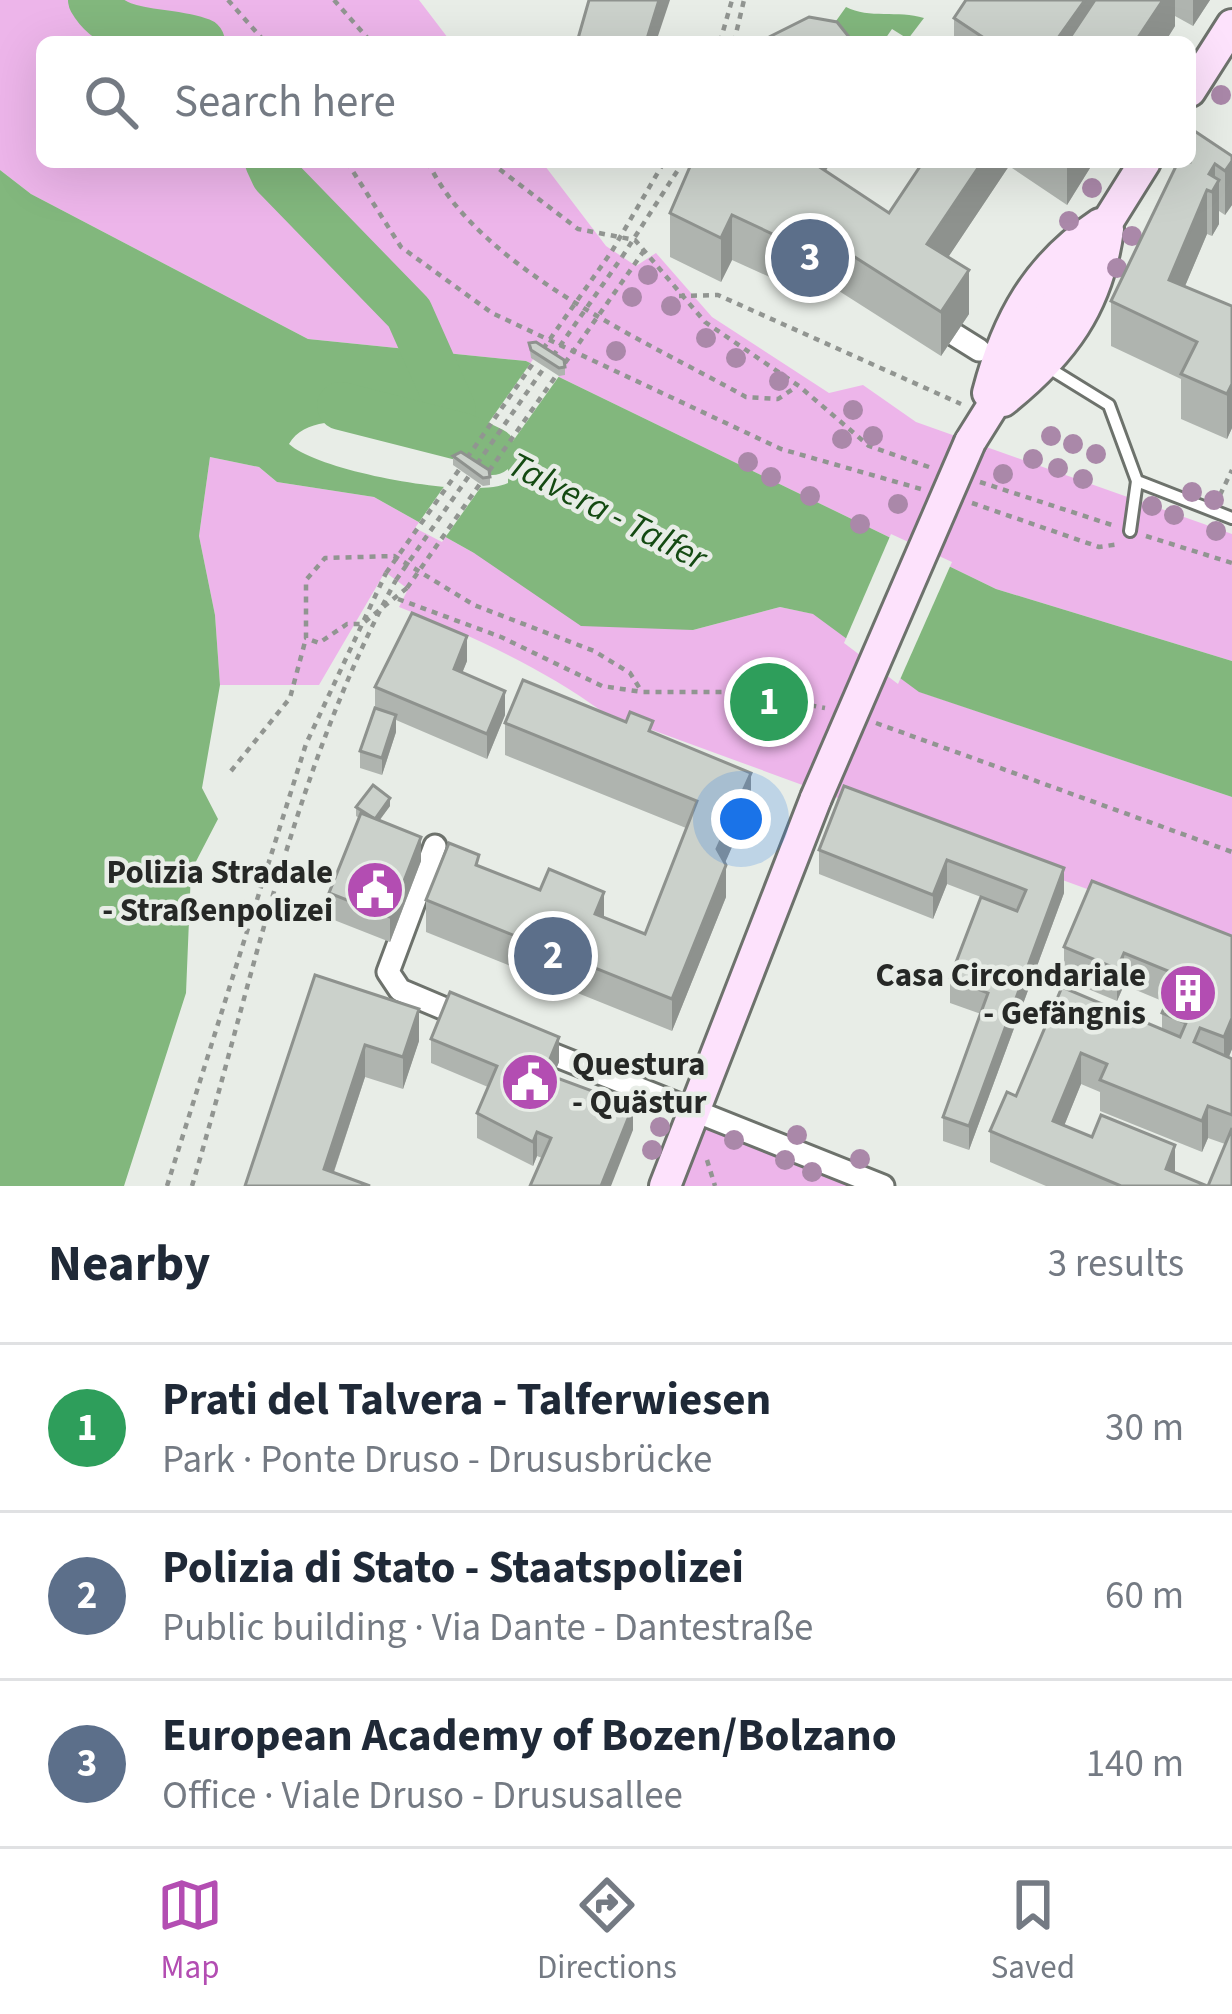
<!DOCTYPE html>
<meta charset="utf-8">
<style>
:root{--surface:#fff;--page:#f2f2f3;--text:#1f2937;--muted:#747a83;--line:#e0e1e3;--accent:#b34db2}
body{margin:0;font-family:"Source Sans 3",sans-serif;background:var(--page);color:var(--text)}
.you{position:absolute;left:741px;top:819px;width:42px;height:42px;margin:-30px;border:9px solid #fff;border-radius:50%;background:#1a73e8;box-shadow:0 0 0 18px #1a73e833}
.badge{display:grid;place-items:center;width:78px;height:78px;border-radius:50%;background:var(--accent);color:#fff;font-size:39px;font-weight:700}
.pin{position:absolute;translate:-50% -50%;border:6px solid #fff;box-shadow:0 3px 12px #0006}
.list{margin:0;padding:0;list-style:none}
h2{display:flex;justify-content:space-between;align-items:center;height:156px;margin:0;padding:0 48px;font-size:51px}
h2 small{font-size:39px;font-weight:400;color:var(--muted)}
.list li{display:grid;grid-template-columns:78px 1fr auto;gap:36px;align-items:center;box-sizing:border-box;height:168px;padding:0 48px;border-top:3px solid var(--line)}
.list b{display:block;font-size:45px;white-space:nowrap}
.list p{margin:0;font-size:39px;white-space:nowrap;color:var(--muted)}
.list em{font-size:39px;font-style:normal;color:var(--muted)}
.icon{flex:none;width:66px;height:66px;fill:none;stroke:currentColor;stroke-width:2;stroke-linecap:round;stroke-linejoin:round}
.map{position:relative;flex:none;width:1232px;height:1186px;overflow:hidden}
.search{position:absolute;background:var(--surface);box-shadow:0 12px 48px #0002;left:36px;right:36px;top:36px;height:132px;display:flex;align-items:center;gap:30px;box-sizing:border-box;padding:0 42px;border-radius:18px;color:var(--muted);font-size:45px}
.sheet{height:660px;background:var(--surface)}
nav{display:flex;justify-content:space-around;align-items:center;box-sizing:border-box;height:168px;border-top:3px solid var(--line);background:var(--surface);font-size:33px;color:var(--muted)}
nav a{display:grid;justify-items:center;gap:6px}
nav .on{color:var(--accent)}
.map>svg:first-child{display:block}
.green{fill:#edb5ea}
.water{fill:#82b77d;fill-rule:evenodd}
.pier{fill:#e8ede7}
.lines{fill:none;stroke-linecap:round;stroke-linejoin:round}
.river{stroke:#82b77d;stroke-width:48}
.lane-casing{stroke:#6d726c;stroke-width:16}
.street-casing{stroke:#6d726c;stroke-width:27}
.secondary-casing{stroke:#6d726c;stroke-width:36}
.path{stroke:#919591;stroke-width:4.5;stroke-dasharray:6 6;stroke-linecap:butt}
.lane{stroke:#fff;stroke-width:10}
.street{stroke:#fff;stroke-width:21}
.secondary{stroke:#fde2fc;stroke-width:30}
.secondary-bridge-casing{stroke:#6d726c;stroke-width:36;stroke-linecap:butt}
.path-bridge{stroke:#919591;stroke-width:4.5;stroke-dasharray:6 6;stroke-linecap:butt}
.secondary-bridge{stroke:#fde2fc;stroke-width:30}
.tree{fill:#aa88a9}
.wall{fill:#afb4af}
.shaded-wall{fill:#8e928e}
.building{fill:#cbd1cb;stroke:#8e928e;stroke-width:3}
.labels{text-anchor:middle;stroke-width:9;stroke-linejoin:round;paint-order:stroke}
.poi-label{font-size:33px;font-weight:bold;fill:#262826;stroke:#e8ede7;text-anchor:end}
.water-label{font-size:36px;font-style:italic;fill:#144a12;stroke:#e8ede7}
</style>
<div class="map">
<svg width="1232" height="1186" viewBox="0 0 1232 1186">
<rect width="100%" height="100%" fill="#e8ede7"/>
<g class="green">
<polygon points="0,0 419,0 451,42 42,42 42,162 542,162 606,246 636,266 656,253 712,317 829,393 863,385 916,422 1232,534 1232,661 996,589 526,361 308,339 31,194 0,170"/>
<path d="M210,457l49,10 18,15 97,15 100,56 219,77 87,-23 34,7 106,78 312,105v145l-629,-230c-64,-46 -131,-76 -204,-105l9,-18 -23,-17 -66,113h-99l-5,-70 -16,-79z"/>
<polygon points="693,1114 883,1186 665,1186"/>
</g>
<g class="water">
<path d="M846,7c23,12 52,3 78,11l-16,21 -16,-10 -9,13h-62z"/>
<path d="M0,170l31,24 277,145 218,22 470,228 236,72v136l-313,-105 -106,-78 -33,-7 -87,23 -112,-4 -107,-73 -100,-56 -97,-15 -18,-15 -49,-10 -11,79 16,79 5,70 -18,103 16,31 -27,52 -5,122 -62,193h-124zM370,420l57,2 28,22 15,-4 38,22v21c-35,17 -188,-11 -219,-39 15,-26 53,-22 81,-24z"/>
</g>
<g class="pier">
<polygon points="534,358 562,372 498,462 471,448"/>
<polygon points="450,478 483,484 442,542 415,528"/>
<polygon points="891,534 952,562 898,684 844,643"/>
</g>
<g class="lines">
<g class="river">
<path d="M92,0c23,40 72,28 109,42"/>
<polyline points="269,162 275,175 409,313 452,410"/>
<polyline points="341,406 463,437 492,451"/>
</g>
<g class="lane-casing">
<g id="lane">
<polyline points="1049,368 1109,405 1137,481 1232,518"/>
<polyline points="1130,531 1137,481"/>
</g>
</g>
<g class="street-casing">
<g id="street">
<polyline points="955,335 979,350"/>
<polyline points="435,846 388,972 400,990 471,1020"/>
<polyline points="532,1046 883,1186"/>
</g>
</g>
<g class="secondary-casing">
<g id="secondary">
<polyline points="1190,91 1232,25"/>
<path d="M988,393c19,-73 49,-127 112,-169"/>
<path d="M1003,401c60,-48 95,-95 105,-172"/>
<polyline points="970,442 1145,162"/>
<polyline points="665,1186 816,798"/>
</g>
</g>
<g class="path">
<polyline points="228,0 265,42"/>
<polyline points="334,0 371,42"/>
<polyline points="720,42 732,0"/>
<polyline points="734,42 744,0"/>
<polyline points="347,162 401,247 492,313 781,449 921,489"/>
<path d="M428,162c49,106 218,179 318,235l32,2 18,-12"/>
<polyline points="490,162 578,229 635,240 705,322 799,386 869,446 929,467"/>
<polyline points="612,251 664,162"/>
<polyline points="622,257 683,162"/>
<polyline points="634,265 645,249"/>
<polyline points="679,296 718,295 961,404"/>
<polyline points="980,482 1112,525"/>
<polyline points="1220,495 1232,470"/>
<polyline points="972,503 1099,547 1120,544"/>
<polyline points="1146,536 1232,563"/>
<polyline points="407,588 362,624 347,624 319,643 306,638 306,580 325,558 394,556 474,605 594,651 630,673 642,692"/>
<polyline points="398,599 501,637 602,686 642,692 740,692 825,708"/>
<polyline points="876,723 1232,852"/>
<polyline points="231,771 290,698 306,638"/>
<polyline points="707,1160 715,1186"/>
<polyline points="167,1186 306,744 386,573"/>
<path d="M192,1186c60,-202 102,-419 204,-606"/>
</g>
<use href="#lane" class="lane"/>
<use href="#street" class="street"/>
<use href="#secondary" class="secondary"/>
<g class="secondary-bridge-casing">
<polyline id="secondary-bridge" points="816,798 970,442"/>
</g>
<g class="path-bridge">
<polyline points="543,349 612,251"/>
<polyline points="553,356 622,257"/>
<polyline points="467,458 536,359"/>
<polyline points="477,464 546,365"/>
<polyline points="489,471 634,265"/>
<polyline points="386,573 461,467"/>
<polyline points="396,580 471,473"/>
<polyline points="407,588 482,481"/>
</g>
<use href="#secondary-bridge" class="secondary-bridge"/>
</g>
<g class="tree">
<circle cx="1221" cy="95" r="10"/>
<circle cx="1092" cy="188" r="10"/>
<circle cx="1069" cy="221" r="10"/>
<circle cx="1132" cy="236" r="10"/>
<circle cx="1117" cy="268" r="10"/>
<circle cx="648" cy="275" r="10"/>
<circle cx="632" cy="297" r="10"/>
<circle cx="671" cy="306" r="10"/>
<circle cx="706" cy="338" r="10"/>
<circle cx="616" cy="351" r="10"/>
<circle cx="736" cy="358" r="10"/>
<circle cx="779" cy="381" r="10"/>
<circle cx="853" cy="410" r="10"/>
<circle cx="873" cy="436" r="10"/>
<circle cx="1051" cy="436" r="10"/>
<circle cx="842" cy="439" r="10"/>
<circle cx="1073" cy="444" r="10"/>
<circle cx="1096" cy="454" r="10"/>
<circle cx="1033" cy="459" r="10"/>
<circle cx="748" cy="462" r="10"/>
<circle cx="1058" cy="468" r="10"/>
<circle cx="1003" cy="474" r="10"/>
<circle cx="771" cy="477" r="10"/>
<circle cx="1083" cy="479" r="10"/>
<circle cx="1192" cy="492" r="10"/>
<circle cx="810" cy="496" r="10"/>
<circle cx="1214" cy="500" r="10"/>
<circle cx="898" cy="504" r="10"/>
<circle cx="1152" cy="506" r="10"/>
<circle cx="1174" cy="515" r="10"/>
<circle cx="860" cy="524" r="10"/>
<circle cx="1216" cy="531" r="10"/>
<circle cx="660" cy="1127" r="10"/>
<circle cx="797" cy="1135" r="10"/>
<circle cx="734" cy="1140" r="10"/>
<circle cx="652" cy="1150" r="10"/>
<circle cx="860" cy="1159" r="10"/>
<circle cx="785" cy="1160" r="10"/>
<circle cx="812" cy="1172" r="10"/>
</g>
<g class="wall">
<polygon points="966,0 1210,0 1193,26 1175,16 1175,26 1165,42 954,42 954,18"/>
<polygon points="1232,156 1232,205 1225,215 1219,211 1219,224 1212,236 1207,234 1185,286 1232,306 1232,428 1227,439 1181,419 1181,379 1111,346 1111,301 1178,162"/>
<polygon points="923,162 1090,162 1090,168 1067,205 1009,166 948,257 969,314 941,356 806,270 794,288 732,260 721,282 670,257 670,213 826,171 889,213"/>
<polygon points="529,343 565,367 565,375 559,376 531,358"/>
<polygon points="453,456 490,477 490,485 483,486 453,465"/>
<polygon points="467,661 462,673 505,715 487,759 396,720 396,732 382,775 360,768 360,751 375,708 375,687"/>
<polygon points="505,723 653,733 751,804 725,862 726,897 672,1031 426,932 426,900 479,866 645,934 686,828 505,755"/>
<polygon points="844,786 1064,893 969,1150 943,1141 943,1117 981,1014 950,1003 950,978 981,897 947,884 933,919 819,874 819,850"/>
<polygon points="390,806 379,820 421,861 390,942 329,918 329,893 359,818 356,816 356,807"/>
<polygon points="1232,936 1232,1049 1229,1057 1232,1059 1232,1186 1225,1144 1208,1138 1202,1152 1100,1111 1100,1092 1081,1084 1064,1126 1207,1186 1046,1186 990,1162 990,1131 1016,1096 1062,987 1162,1030 1162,1013 1167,1003 1124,985 1117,1001 1064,979 1064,947"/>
<polygon points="315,975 419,1041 403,1089 365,1077 334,1172 245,1186"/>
<polygon points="431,1039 559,1062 551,1081 633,1130 542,1158 537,1156 533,1166 477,1138 477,1113 488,1087 431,1063"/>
</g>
<g class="shaded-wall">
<polygon points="659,0 670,0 656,42 646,42"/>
<polygon points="1085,0 1116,0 1086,42 1055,42"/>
<polygon points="1163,0 1175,0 1175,26 1165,42 1135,42"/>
<polygon points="1193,0 1210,0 1193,26"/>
<polygon points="1232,161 1232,205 1225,215 1225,171"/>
<polygon points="792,162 831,162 820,181"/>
<polygon points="982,162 1009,162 1009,166 927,289 927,244"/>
<polygon points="1067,162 1090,162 1090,168 1067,205"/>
<polygon points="1215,164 1215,187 1219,180 1219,224 1212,236 1212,192 1209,174"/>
<polygon points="1207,190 1207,234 1169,324 1169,280"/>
<polygon points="732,215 732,260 721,282 721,238"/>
<polygon points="806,226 806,270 794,288 794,244"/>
<polygon points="969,270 969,314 941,356 941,312"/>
<polygon points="1232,384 1232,428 1227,439 1227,394"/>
<polygon points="467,636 467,661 454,693 454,669"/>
<polygon points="505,691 505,715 487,759 487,734"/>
<polygon points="396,715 396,732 382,775 382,758"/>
<polygon points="751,773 751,804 717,881 717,849"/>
<polygon points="390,798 390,806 374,828 374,820"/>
<polygon points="421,837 421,861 390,942 390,917"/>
<polygon points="947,860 947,884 933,919 933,895"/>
<polygon points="726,865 726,897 672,1031 672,999"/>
<polygon points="1064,868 1064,893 969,1150 969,1126"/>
<polygon points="604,892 604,923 595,914"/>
<polygon points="1124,953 1124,985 1117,1001 1117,969"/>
<polygon points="419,1009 419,1041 403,1089 403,1057"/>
<polygon points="1232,1018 1232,1049 1224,1069 1224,1037"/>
<polygon points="559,1037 559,1062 540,1107 540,1083"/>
<polygon points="365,1045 365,1077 329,1186 324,1169"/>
<polygon points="1081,1053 1081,1084 1053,1153 1053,1121"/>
<polygon points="633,1106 633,1130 611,1186 601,1186"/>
<polygon points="1208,1106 1208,1138 1202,1152 1202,1121"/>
<polygon points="537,1132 537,1156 533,1166 533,1142"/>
<polygon points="1175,1145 1175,1177 1166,1169"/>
</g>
<g class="building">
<polygon points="589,0 659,0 646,42 577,42"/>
<polygon points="966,0 1085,0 1055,42 990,42 954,18"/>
<polygon points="1095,0 1163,0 1135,42 1067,42"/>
<polygon points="809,17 837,22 853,42 778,42 771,36"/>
<polygon points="1193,130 1232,156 1232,161 1225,171 1215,164 1209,174 1219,180 1212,192 1207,190 1169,280 1232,306 1232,384 1227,394 1181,374 1197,342 1111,301 1178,162 1190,162 1190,137"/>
<polygon points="692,162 812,162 889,213 923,162 982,162 927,244 969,270 941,312 806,226 794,244 732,215 721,238 670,213"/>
<polygon points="536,342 564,360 565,367 559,368 531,350 529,343"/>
<polygon points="461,452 489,470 490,477 483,478 453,456"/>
<polygon points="412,613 467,636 454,669 505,691 487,734 375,687"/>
<polygon points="523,680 626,722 630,712 653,721 649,731 751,773 717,849 726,865 672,999 426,900 449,843 479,855 476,865 540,890 549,869 604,892 595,914 645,934 697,801 505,723"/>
<polygon points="375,708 396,715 382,758 360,751"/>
<polygon points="373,785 390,798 375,819 356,807"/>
<polygon points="844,786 1064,868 969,1126 943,1117 988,993 950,978 981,897 1017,911 1026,890 947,860 933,895 819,850"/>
<polygon points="361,813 421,837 390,917 329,893"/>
<polygon points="1092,881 1232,936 1232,1018 1224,1037 1200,1028 1194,1042 1232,1059 1232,1115 1208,1106 1202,1121 1100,1080 1107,1064 1081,1053 1053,1121 1092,1137 1101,1115 1175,1145 1166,1169 1207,1186 1121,1186 990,1131 1007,1092 1016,1096 1062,987 1180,1037 1186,1023 1162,1013 1178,975 1124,953 1117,969 1064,947"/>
<polygon points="315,975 419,1009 403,1057 365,1045 324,1169 370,1186 245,1186"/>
<polygon points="450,992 559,1037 540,1083 560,1079 633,1106 601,1186 530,1186 551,1138 537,1132 533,1142 477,1113 497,1066 431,1039"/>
<polygon points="1232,1128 1232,1186 1208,1186"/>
</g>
<defs>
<g id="civic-disc" transform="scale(3)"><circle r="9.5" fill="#b34db2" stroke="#e8ede7"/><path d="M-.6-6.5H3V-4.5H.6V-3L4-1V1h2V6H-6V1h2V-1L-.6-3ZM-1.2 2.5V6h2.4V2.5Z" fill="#fff"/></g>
<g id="building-disc" transform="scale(3)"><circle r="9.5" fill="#b34db2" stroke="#e8ede7"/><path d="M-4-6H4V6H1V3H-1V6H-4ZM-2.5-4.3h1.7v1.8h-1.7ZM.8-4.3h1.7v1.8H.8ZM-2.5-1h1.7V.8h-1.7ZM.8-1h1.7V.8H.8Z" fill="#fff"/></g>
</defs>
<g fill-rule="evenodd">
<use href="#civic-disc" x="375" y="890"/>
<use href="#building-disc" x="1188" y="993"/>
<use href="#civic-disc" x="530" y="1082"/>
</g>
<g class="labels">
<g class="poi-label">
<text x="333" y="883">Polizia Stradale<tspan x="333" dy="38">- Straßenpolizei</tspan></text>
<text x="1146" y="986">Casa Circondariale<tspan x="1146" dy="38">- Gefängnis</tspan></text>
<text x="572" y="1075" text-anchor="start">Questura<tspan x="572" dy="38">- Quästur</tspan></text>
</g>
<g class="water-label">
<text transform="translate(608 510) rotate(27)" y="13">Talvera - Talfer</text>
</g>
</g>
</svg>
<div class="you"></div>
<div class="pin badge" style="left:769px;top:702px;background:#2e9e5b">1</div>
<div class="pin badge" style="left:553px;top:956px;background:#5c6f8a">2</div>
<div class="pin badge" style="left:810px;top:258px;background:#5c6f8a">3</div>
<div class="search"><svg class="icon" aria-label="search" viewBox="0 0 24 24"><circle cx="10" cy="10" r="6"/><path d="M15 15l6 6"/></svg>Search here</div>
</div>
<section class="sheet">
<h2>Nearby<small>3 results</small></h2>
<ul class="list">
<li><span class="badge" style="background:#2e9e5b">1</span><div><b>Prati del Talvera - Talferwiesen</b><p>Park · Ponte Druso - Drususbrücke</p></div><em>30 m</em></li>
<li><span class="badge" style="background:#5c6f8a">2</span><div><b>Polizia di Stato - Staatspolizei</b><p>Public building · Via Dante - Dantestraße</p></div><em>60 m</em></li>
<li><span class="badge" style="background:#5c6f8a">3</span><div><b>European Academy of Bozen/Bolzano</b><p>Office · Viale Druso - Drususallee</p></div><em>140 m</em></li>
</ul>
</section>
<nav>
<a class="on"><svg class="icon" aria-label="map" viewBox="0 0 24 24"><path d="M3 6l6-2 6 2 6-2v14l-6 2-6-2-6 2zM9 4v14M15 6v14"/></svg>Map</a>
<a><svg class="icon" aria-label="directions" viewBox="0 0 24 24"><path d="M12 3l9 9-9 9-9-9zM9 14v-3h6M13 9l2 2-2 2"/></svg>Directions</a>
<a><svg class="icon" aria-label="saved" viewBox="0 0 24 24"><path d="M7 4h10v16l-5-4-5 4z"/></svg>Saved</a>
</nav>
